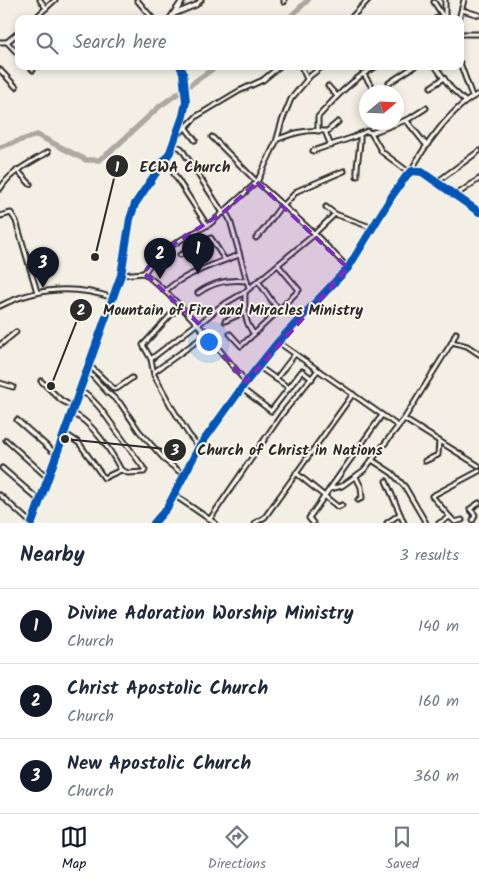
<!DOCTYPE html>
<style>
:root{--surface:#fff;--page:#f2f2f3;--text:#1f2937;--muted:#747a83;--line:#e0e1e3;--accent:#111827}
body{margin:0;font-family:Kalam,sans-serif;background:var(--page);color:var(--text)}
.compass{position:absolute;left:359px;top:85px;width:45px;height:45px;border-radius:50%;background:var(--surface);box-shadow:0 2px 8px #0003;rotate:71deg}
.you{position:absolute;left:208px;top:341px;width:18px;height:18px;margin:-12px;border:4px solid #fff;border-radius:50%;background:#1a73e8;box-shadow:0 0 0 8px #1a73e833}
.badge{display:grid;place-items:center;width:32px;height:32px;border-radius:50%;background:var(--accent);color:#fff;font-size:16px;font-weight:700}
.pin{position:absolute;translate:-50% -41px;filter:drop-shadow(0 1px 2px #0008)}
.pin::after{content:'';position:absolute;top:26px;width:18px;height:15px;background:inherit;clip-path:polygon(0 0,100% 0,50% 100%)}
.list{margin:0;padding:0;list-style:none}
h2{display:flex;justify-content:space-between;align-items:center;height:65px;margin:0;padding:0 20px;font-size:21px}
h2 small{font-size:16px;font-weight:400;color:var(--muted)}
.list li{display:grid;grid-template-columns:32px 1fr auto;gap:15px;align-items:center;box-sizing:border-box;height:75px;padding:0 20px;border-top:1px solid var(--line)}
.list b{display:block;font-size:19px;white-space:nowrap}
.list p{margin:0;font-size:16px;white-space:nowrap;color:var(--muted)}
.list em{font-size:16px;font-style:normal;color:var(--muted)}
.icon{flex:none;width:28px;height:28px;fill:none;stroke:currentColor;stroke-width:2;stroke-linecap:round;stroke-linejoin:round}
.map{position:relative;flex:none;width:479px;height:523px;overflow:hidden}
.search{position:absolute;background:var(--surface);box-shadow:0 2px 8px #0003;left:15px;right:15px;top:15px;height:55px;display:flex;align-items:center;gap:12px;box-sizing:border-box;padding:0 18px;border-radius:10px;color:var(--muted);font-size:19px}
.sheet{height:290px;background:var(--surface)}
nav{display:flex;justify-content:space-around;align-items:center;box-sizing:border-box;height:70px;border-top:1px solid var(--line);background:var(--surface);font-size:14px;color:var(--muted)}
nav a{display:grid;justify-items:center;gap:2px}
nav .on{color:var(--accent)}
.map>svg:first-child{display:block}
.lines{fill:none;stroke-linecap:round;stroke-linejoin:round}
.river{stroke:#aca9a2;stroke-width:5.5}
.minor-casing{stroke:#2b2b2b;stroke-width:7}
.tertiary-casing{stroke:#2b2b2b;stroke-width:8}
.minor{stroke:#fbf7ec;stroke-width:3}
.tertiary{stroke:#fbf7ec;stroke-width:4}
.cycleway-casing{stroke:#fbf7ec;stroke-width:11}
.cycleway{stroke:#0057b8;stroke-width:8}
.marked{fill:#7b2cbf;fill-opacity:0.2;stroke:#7b2cbf;stroke-width:4;stroke-dasharray:10 6;stroke-linejoin:round}
.leader{fill:none;stroke:#2b2b2b;stroke-width:2}
.callout-dot{fill:#2b2b2b;stroke:#fbf7ec;stroke-width:2}
.mark-label{font-size:15px;text-anchor:middle;font-weight:bold;fill:#fff}
.callout-label{font-size:15px;text-anchor:middle;font-weight:bold;fill:#2b2b2b;stroke:#fbf7ec;stroke-width:4;stroke-linejoin:round;paint-order:stroke}
</style>
<div class="map">
<svg width="479" height="523" viewBox="0 0 479 523">
<rect width="100%" height="100%" fill="#f3efe4"/>
<filter id="ink" filterUnits="userSpaceOnUse"><feTurbulence type="fractalNoise" baseFrequency=".02" numOctaves="2"/><feDisplacementMap in="SourceGraphic" scale="10" xChannelSelector="R" yChannelSelector="G"/><feConvolveMatrix kernelMatrix="1 2 1 2 8 2 1 2 1" color-interpolation-filters="sRGB"/></filter>
<g filter="url(#ink)">
<g class="lines">
<g class="river">
<polyline points="288,19 308,0"/>
<polyline points="0,147 37,135 86,160 99,160 110,152 160,106 217,66"/>
</g>
<g class="minor-casing">
<g id="minor">
<polyline points="40,0 46,8"/>
<polyline points="137,0 153,19"/>
<polyline points="284,0 284,2"/>
<polyline points="445,0 445,19"/>
<polyline points="434,2 445,19"/>
<polyline points="462,10 479,15"/>
<polyline points="174,14 196,5 201,0"/>
<polyline points="34,19 55,0"/>
<polyline points="350,19 368,0"/>
<polyline points="435,19 442,16"/>
<polyline points="459,19 464,0"/>
<polyline points="19,32 7,42 19,55"/>
<polyline points="460,34 479,34"/>
<polyline points="0,42 7,42"/>
<polyline points="460,63 472,96"/>
<polyline points="29,66 33,70"/>
<polyline points="301,66 307,79"/>
<polyline points="435,66 451,88 465,101"/>
<polyline points="0,70 16,87"/>
<polyline points="363,73 375,92"/>
<polyline points="389,83 415,66"/>
<polyline points="328,86 337,96"/>
<polyline points="431,87 444,78"/>
<polyline points="406,120 427,146"/>
<polyline points="185,127 195,140"/>
<path d="M318,131v-14c17,-19 35,-39 59,-51"/>
<polyline points="326,132 338,122"/>
<polyline points="371,133 409,119 426,108"/>
<polyline points="177,136 197,116 239,91 263,80 280,66"/>
<polyline points="212,137 257,182 315,234 348,268"/>
<path d="M278,139c16,-6 29,-10 47,-8l6,15"/>
<polyline points="173,145 181,148 223,213"/>
<path d="M313,151l41,-14 13,-6 4,2 11,19 28,21c12,-24 44,-69 69,-79"/>
<polyline points="166,158 174,174 207,225"/>
<polyline points="17,170 30,184"/>
<path d="M357,176c-1,-15 4,-27 3,-42"/>
<polyline points="437,182 479,151"/>
<path d="M0,189c11,-18 30,-26 48,-37"/>
<polyline points="456,195 479,179"/>
<polyline points="284,205 297,191 344,171"/>
<polyline points="326,207 335,214 373,228"/>
<polyline points="225,211 230,220 249,288"/>
<polyline points="0,216 11,213 16,221 37,292"/>
<polyline points="315,233 335,214"/>
<path d="M256,238c11,-10 17,-23 27,-34"/>
<polyline points="180,255 211,238 225,260"/>
<polyline points="144,273 157,255 184,238 210,224 257,182 276,142 282,121 291,99 310,76 323,66"/>
<path d="M121,275l23,-2c40,32 70,70 102,109"/>
<polyline points="258,281 274,304 280,309"/>
<path d="M166,291c13,-15 54,-29 73,-36"/>
<path d="M245,292c0,17 -2,28 9,42"/>
<path d="M198,293c15,-11 30,-14 49,-12"/>
<polyline points="180,305 143,345 151,359 154,375 171,406 189,435 199,447"/>
<path d="M0,306c36,-18 75,-21 113,-8"/>
<polyline points="225,321 245,312"/>
<polyline points="199,324 221,306 245,292 315,234"/>
<polyline points="456,333 452,342 467,346 479,354"/>
<polyline points="230,334 241,346 272,317 299,290 278,265"/>
<polyline points="278,342 398,426"/>
<polyline points="0,345 16,332"/>
<polyline points="151,359 198,323"/>
<polyline points="89,365 114,389 118,388 132,378"/>
<polyline points="258,366 289,388"/>
<polyline points="87,370 107,392 120,403 139,431 166,461 184,475"/>
<polyline points="154,372 207,334"/>
<polyline points="276,379 295,354"/>
<polyline points="41,381 61,400 73,407"/>
<polyline points="0,383 13,387"/>
<polyline points="241,388 271,411 302,371 312,379"/>
<path d="M71,413c20,7 40,38 50,57"/>
<polyline points="404,419 479,466"/>
<polyline points="17,420 57,455"/>
<polyline points="64,433 79,443 104,478 121,470 128,473 144,472 145,470 100,408 88,395 79,392"/>
<polyline points="6,440 48,478"/>
<polyline points="372,460 392,473 405,487 426,523"/>
<polyline points="425,461 438,455 439,441"/>
<polyline points="2,468 40,501"/>
<polyline points="296,473 338,507 342,505"/>
<polyline points="356,477 361,487 362,498 358,500"/>
<polyline points="386,481 404,523"/>
<polyline points="330,489 342,486 364,470 404,419 452,342"/>
<polyline points="0,495 31,523"/>
<polyline points="174,495 215,523"/>
<polyline points="450,517 455,522 462,520"/>
<polyline points="210,519 282,414 318,370"/>
<polyline points="473,520 475,515 470,509 479,503"/>
<polyline points="255,523 265,517 353,394"/>
<polyline points="313,523 309,518 382,415"/>
<polyline points="387,523 400,514"/>
<polyline points="439,523 450,517 432,496 479,471"/>
</g>
</g>
<g class="tertiary-casing">
<g id="tertiary">
<polyline points="170,19 183,0"/>
<polyline points="32,523 121,275 130,219 135,204 170,152 183,116 186,102 183,72 180,66"/>
<polyline points="154,523 167,508 199,447 246,382 278,342 348,268 392,196 407,175 412,171 422,172 479,212"/>
</g>
</g>
<use href="#minor" class="minor"/>
<use href="#tertiary" class="tertiary"/>
<g class="cycleway-casing">
<g id="cycleway">
<polyline points="32,523 121,275 130,219 135,204 170,152 183,116 186,102 183,72 180,66"/>
<polyline points="154,523 167,508 199,447 246,382 278,342 348,268 392,196 407,175 412,171 422,172 479,212"/>
</g>
</g>
<use href="#cycleway" class="cycleway"/>
</g>
</g>
<path class="marked" d="M257,182l91,86 -102,114 -47,-58 -55,-51 13,-18 68,-44z"/>
<path class="leader" d="M95 257L117 166M51 386L81 310M65 439L175 450"/>
<g class="callout-dot">
<circle cx="95" cy="257" r="5"/>
<circle cx="51" cy="386" r="5"/>
<circle cx="65" cy="439" r="5"/>
<circle cx="117" cy="166" r="12"/>
<circle cx="81" cy="310" r="12"/>
<circle cx="175" cy="450" r="12"/>
</g>
<g class="mark-label">
<text x="117" y="172">1</text>
<text x="81" y="315">2</text>
<text x="175" y="455">3</text>
</g>
<g class="callout-label">
<text x="185" y="172">ECWA Church</text>
<text x="233" y="315">Mountain of Fire and Miracles Ministry</text>
<text x="290" y="455">Church of Christ in Nations</text>
</g>
</svg>
<svg class="compass" viewBox="-18 -18 36 36"><path d="M0-13l5 13h-10z" fill="#e53935"/><path d="M0 13l5-13h-10z" fill="#747a83"/></svg>
<div class="you"></div>
<div class="pin badge" style="left:198px;top:274px">1</div>
<div class="pin badge" style="left:160px;top:279px">2</div>
<div class="pin badge" style="left:43px;top:288px">3</div>
<div class="search"><svg class="icon" aria-label="search" viewBox="0 0 24 24"><circle cx="10" cy="10" r="6"/><path d="M15 15l6 6"/></svg>Search here</div>
</div>
<section class="sheet">
<h2>Nearby<small>3 results</small></h2>
<ul class="list">
<li><span class="badge">1</span><div><b>Divine Adoration Worship Ministry</b><p>Church</p></div><em>140 m</em></li>
<li><span class="badge">2</span><div><b>Christ Apostolic Church</b><p>Church</p></div><em>160 m</em></li>
<li><span class="badge">3</span><div><b>New Apostolic Church</b><p>Church</p></div><em>360 m</em></li>
</ul>
</section>
<nav>
<a class="on"><svg class="icon" aria-label="map" viewBox="0 0 24 24"><path d="M3 6l6-2 6 2 6-2v14l-6 2-6-2-6 2zM9 4v14M15 6v14"/></svg>Map</a>
<a><svg class="icon" aria-label="directions" viewBox="0 0 24 24"><path d="M12 3l9 9-9 9-9-9zM9 14v-3h6M13 9l2 2-2 2"/></svg>Directions</a>
<a><svg class="icon" aria-label="saved" viewBox="0 0 24 24"><path d="M7 4h10v16l-5-4-5 4z"/></svg>Saved</a>
</nav>
